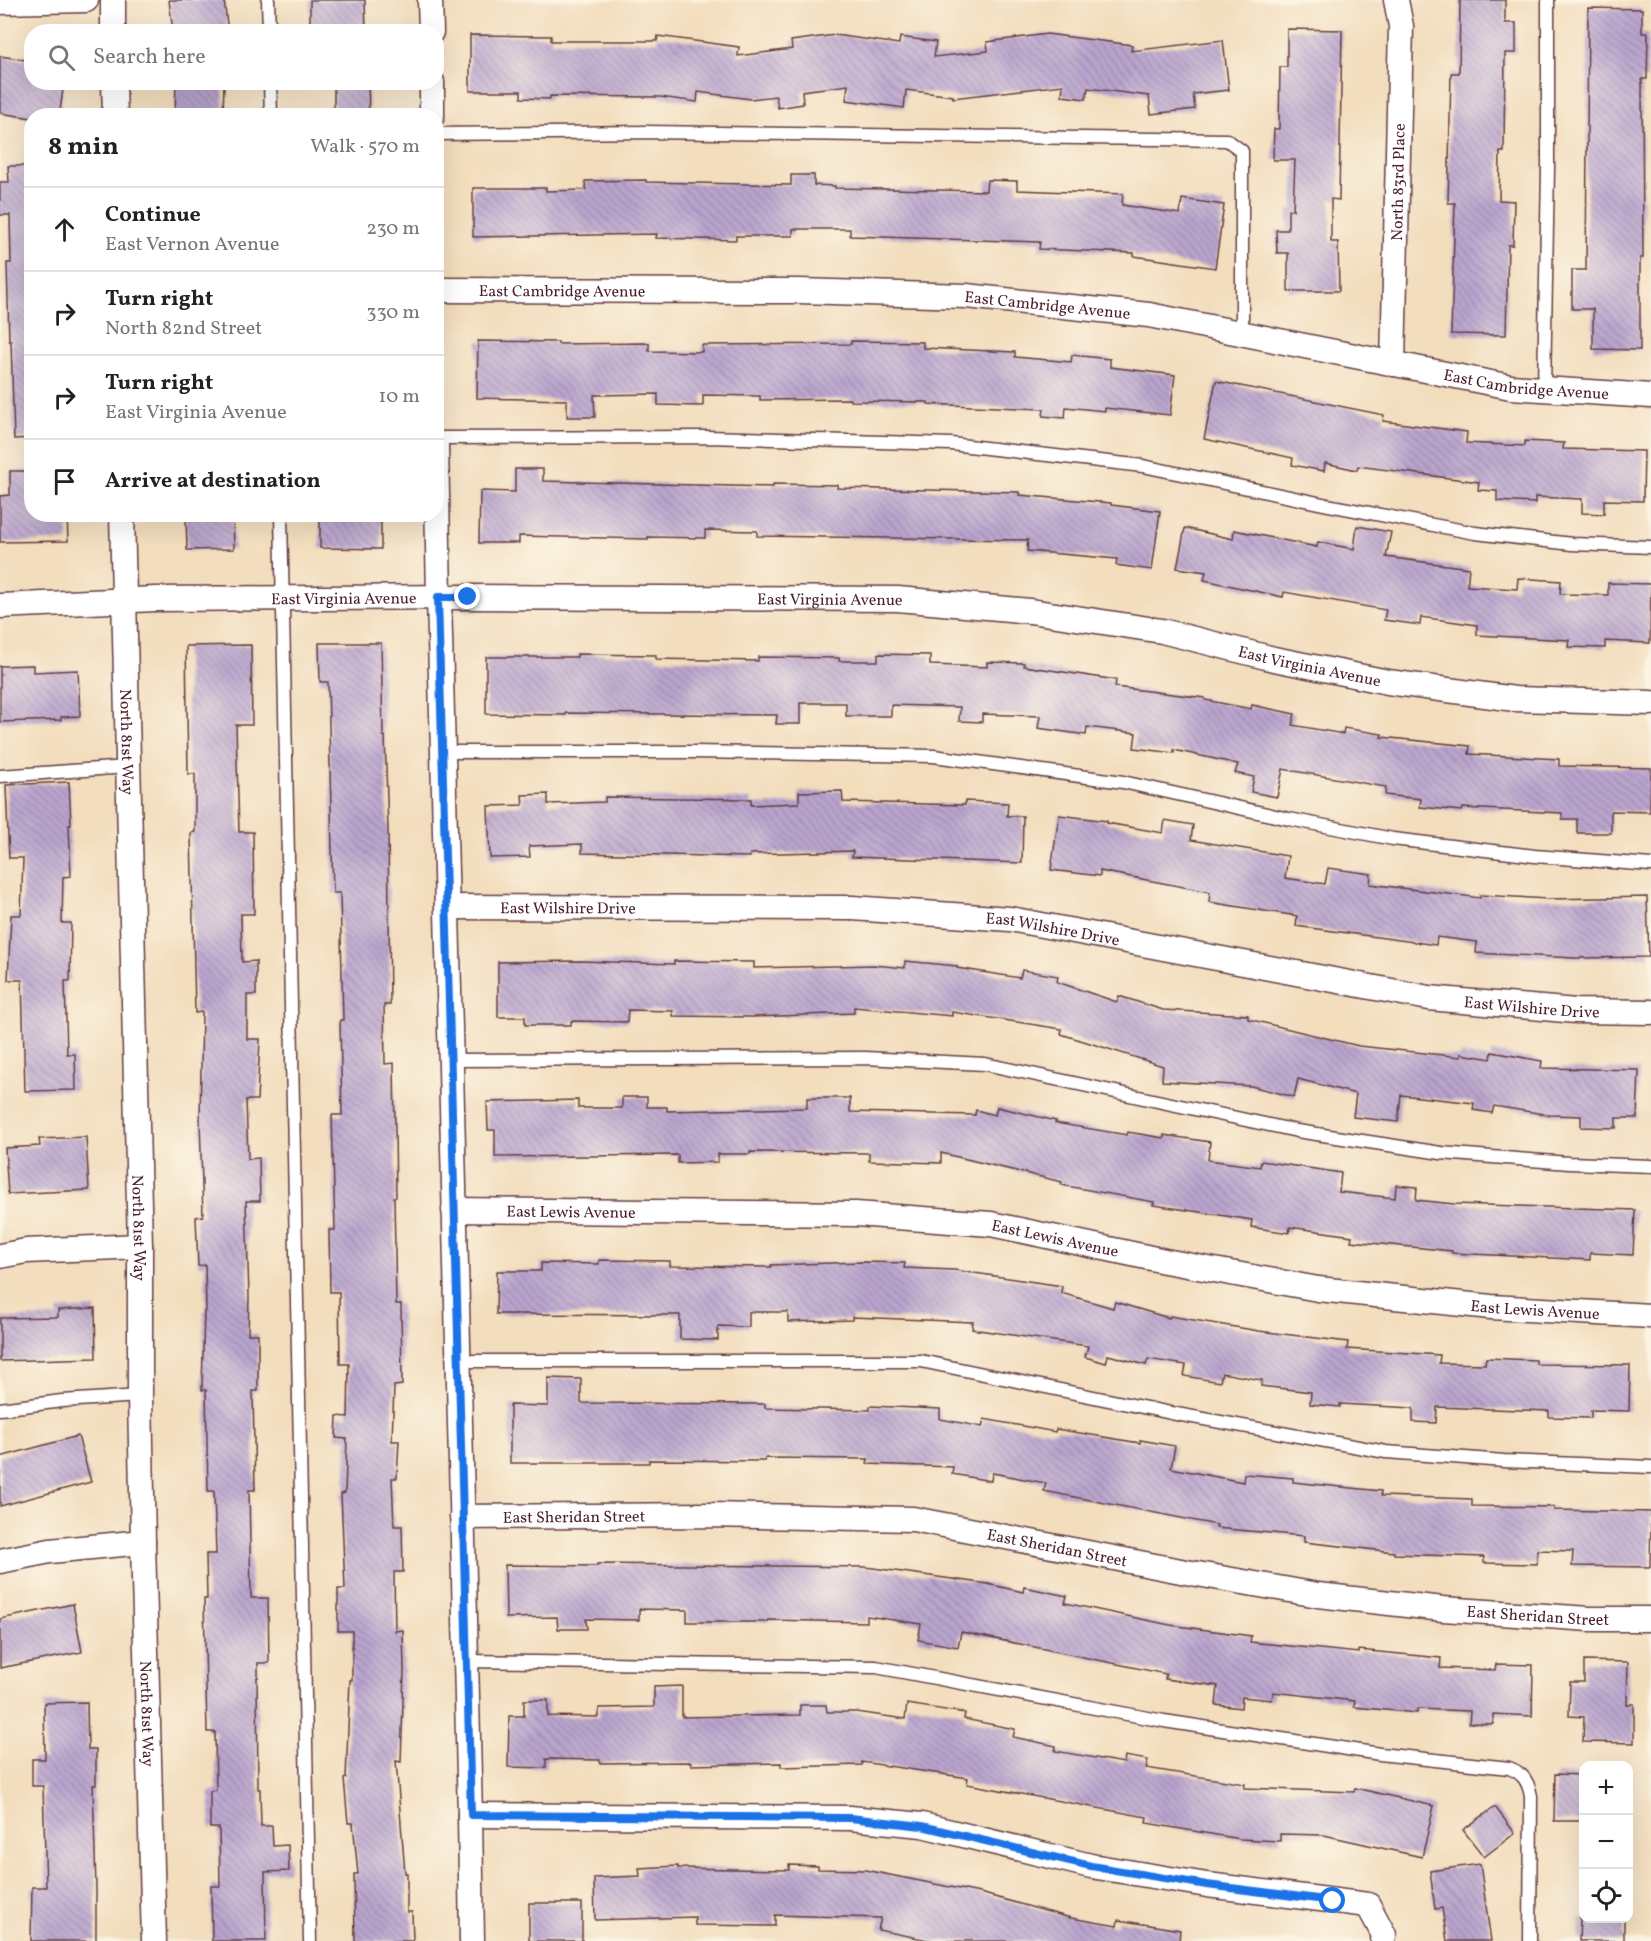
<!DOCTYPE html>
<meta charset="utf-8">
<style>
:root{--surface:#fff;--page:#f6f6f6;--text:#222;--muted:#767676;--line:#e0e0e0}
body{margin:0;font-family:Vollkorn,serif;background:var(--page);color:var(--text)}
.controls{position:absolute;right:18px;bottom:18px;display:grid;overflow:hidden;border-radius:12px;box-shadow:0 6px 24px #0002}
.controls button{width:54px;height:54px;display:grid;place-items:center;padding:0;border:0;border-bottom:2px solid var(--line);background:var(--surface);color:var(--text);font:30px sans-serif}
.stop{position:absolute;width:18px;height:18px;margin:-14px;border:4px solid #1a73e8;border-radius:50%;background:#fff}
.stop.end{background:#1a73e8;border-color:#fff;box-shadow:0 2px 6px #0008}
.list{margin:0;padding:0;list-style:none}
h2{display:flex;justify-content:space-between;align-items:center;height:78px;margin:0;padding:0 24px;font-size:26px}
h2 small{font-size:20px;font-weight:400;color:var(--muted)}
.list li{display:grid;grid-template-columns:39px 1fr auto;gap:18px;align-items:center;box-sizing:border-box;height:84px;padding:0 24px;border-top:2px solid var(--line)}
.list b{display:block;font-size:22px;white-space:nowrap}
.list p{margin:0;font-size:20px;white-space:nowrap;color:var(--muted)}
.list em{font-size:20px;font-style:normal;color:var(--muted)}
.icon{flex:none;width:33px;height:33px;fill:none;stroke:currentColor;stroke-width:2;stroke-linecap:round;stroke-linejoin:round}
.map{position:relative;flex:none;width:1651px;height:1941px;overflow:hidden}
.search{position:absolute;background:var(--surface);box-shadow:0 6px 24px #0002;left:24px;top:24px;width:420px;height:66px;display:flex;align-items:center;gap:15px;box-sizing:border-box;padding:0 21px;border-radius:24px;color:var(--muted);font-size:22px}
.panel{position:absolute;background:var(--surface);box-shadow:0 6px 24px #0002;left:24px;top:108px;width:420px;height:414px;border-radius:24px}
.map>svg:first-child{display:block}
.building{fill:url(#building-back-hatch)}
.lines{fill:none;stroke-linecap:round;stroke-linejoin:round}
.lane-casing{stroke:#633c41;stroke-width:15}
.street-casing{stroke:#633c41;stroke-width:27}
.lane{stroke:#fff;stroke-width:12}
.street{stroke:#fff;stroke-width:24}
.route{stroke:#1a73e8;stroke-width:8}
.labels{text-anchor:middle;stroke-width:5;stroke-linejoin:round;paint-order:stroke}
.street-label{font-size:16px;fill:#4a1f2b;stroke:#fcf5e5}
</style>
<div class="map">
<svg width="1651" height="1941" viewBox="0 0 1651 1941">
<defs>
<pattern id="building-back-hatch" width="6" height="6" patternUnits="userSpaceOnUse" patternTransform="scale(1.5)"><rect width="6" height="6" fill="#baa5cf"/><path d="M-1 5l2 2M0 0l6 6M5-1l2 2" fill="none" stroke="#9986a8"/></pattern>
</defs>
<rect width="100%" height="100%" fill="#fcf5e5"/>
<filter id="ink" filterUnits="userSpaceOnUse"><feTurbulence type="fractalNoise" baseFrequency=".0167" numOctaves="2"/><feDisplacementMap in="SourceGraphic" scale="12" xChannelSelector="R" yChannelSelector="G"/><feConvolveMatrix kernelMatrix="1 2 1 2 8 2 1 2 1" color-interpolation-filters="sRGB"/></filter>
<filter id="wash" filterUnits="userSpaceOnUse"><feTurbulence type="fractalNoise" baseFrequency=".008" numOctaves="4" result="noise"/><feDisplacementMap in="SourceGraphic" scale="24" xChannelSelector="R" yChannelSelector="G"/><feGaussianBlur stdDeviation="1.35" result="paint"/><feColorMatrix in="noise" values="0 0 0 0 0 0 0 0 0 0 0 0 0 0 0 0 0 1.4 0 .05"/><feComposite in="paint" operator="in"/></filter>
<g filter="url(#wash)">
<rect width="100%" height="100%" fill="#f2ddbd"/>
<g id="blocks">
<g class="building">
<polygon points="169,0 224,0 228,32 173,32"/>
<polygon points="310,0 365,0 366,32 310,32"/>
<polygon points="1460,0 1505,0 1505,23 1516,23 1516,53 1505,53 1504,152 1500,152 1499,200 1514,201 1513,245 1508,245 1506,335 1451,334 1455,203 1448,203 1449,164 1451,73 1459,73"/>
<polygon points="1588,8 1642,9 1642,33 1648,33 1647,79 1642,79 1643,258 1640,258 1640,350 1593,349 1593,309 1572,309 1572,270 1586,270"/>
<polygon points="1287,29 1342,30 1339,200 1331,199 1331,242 1338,242 1339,291 1288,291 1288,253 1277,253 1276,230 1288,230 1288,210 1293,210 1295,160 1273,160 1274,129 1279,129 1280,67 1287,67"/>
<polygon points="1047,34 1132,45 1131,51 1223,40 1229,90 1193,94 1195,109 1151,114 1149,96 1088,88 1086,99 1062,96 1063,85 953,98 953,96 906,90 904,108 846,100 848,85 802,91 803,104 778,108 776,96 751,99 698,92 697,102 660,97 550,96 550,99 521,98 521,91 470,91 470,35 551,36 551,41 657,41 658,36 739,47 738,56 792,49 791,41 835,35 899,44 900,37 936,42 934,57 988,51 987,42"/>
<polygon points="0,56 32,61 32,82 64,82 60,111 47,109 46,116 32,116 32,118 0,113"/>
<polygon points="176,82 224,82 223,116 175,116"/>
<polygon points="334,82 368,82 369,116 334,116"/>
<polygon points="8,166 32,166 32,438 14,439 11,341 9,341 7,263 11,263 10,215 0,215 0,182 9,182"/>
<polygon points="791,175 814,175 814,185 835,186 835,188 986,191 987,180 1017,181 1017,190 1123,194 1122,205 1180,214 1182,199 1224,205 1215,268 1134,256 1134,253 1039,249 1040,242 850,236 850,229 793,229 793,236 736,236 736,240 656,238 657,234 473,237 473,188 546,188 546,191 586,190 585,181 646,180 646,182 791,185"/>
<polygon points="478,341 558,342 558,344 649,343 649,351 702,352 702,345 851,344 851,341 923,342 923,348 1015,352 1015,357 1071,362 1072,355 1110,359 1110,367 1175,375 1170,415 1105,408 1105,411 1066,407 1065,418 1043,416 1044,409 928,404 928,402 850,401 850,399 760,400 760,396 703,395 703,406 658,405 658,394 594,395 595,417 567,417 567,400 477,398"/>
<polygon points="1216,381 1384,415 1383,421 1467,432 1466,443 1525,446 1525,441 1564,443 1563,449 1644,451 1643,501 1604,500 1604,514 1582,513 1582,499 1535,497 1535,503 1497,501 1497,491 1478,490 1479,482 1358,466 1357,470 1325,463 1324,471 1292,465 1293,458 1204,439"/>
<polygon points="515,469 543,469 543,481 773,487 773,484 838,485 837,488 1019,492 1019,495 1111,503 1111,505 1160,511 1152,570 1116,565 1117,559 1027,551 1028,540 757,536 757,531 705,530 705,538 648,537 648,539 519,536 519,543 479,543 480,491 515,492"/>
<polygon points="10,471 32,471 32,514 67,514 68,541 0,542 0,496 10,495"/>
<polygon points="186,514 233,514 234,549 187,550"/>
<polygon points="320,514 381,514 381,549 320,548"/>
<polygon points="1357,526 1391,532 1386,557 1469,568 1467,586 1517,589 1518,578 1561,581 1560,594 1608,595 1608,583 1651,584 1650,643 1605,641 1605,648 1568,647 1569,640 1477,635 1477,625 1421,617 1420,625 1384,620 1386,610 1284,592 1283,597 1204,580 1206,572 1177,568 1185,528 1233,539 1234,530 1317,547 1318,542 1354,549"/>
<polygon points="319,643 381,643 383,736 385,736 388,830 390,1005 384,1005 385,1064 394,1063 396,1197 394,1197 396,1304 401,1304 402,1385 394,1386 392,1441 399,1441 397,1478 392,1478 394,1526 402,1526 403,1572 394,1572 395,1631 403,1630 404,1671 401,1762 396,1761 405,1873 407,1873 407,1912 412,1912 413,1941 355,1941 354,1874 358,1874 353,1823 348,1823 344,1779 346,1778 350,1680 352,1680 352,1631 338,1631 338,1589 345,1589 341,1494 345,1493 347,1439 336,1438 337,1416 348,1417 349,1364 340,1364 339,1292 330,1292 329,1230 335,1230 332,1115 342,1115 340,1020 343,1020 340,893 333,893 328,682 320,682"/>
<polygon points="251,645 252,725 236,725 239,832 253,832 254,914 241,914 242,962 256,961 256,995 247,995 247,1039 260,1039 257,1100 246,1100 248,1159 259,1158 260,1201 246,1201 249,1297 248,1334 258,1334 258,1391 253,1391 255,1490 249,1490 251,1598 268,1598 269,1663 258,1663 258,1677 257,1677 258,1789 260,1789 261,1826 272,1826 273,1846 288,1845 289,1871 265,1872 266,1941 212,1941 211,1886 220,1886 219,1828 210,1828 210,1791 216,1790 215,1732 207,1732 204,1599 207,1599 206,1554 216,1554 214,1491 208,1491 206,1390 202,1390 204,1311 206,1311 205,1265 198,1266 196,1217 203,1216 200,1120 202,1012 195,1013 191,833 195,832 195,774 188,774 186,646"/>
<polygon points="577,654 656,655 656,659 758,661 758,657 839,658 839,661 878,661 878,654 930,655 930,665 987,667 987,662 1024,663 1024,666 1116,680 1115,687 1205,698 1205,700 1251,709 1252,705 1295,714 1292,725 1343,734 1344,728 1382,734 1381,737 1470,746 1469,754 1559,759 1559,766 1651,768 1650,812 1611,811 1611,833 1577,833 1577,819 1562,819 1562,813 1463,808 1462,811 1420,807 1421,799 1385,795 1386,787 1283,769 1277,797 1251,792 1254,777 1235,773 1238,764 1174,750 1174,753 1134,748 1136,733 1087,727 1086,735 1038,728 1040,716 982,714 982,722 959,721 960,707 891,705 891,716 846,716 846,703 800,703 800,724 776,724 777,715 566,713 566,715 486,714 486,657 577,657"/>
<polygon points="33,665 33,672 78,670 80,716 61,717 61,720 0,722 0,666"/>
<polygon points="69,782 71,825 69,825 71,876 63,877 62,923 71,923 70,981 65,981 67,1054 75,1054 76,1090 25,1091 22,980 8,980 11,915 21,915 23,858 9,858 6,785"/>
<polygon points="842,791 843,802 965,805 965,801 1008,803 1007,816 1023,816 1022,863 852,857 853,851 750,854 750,857 582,853 582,844 529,846 530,857 490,858 488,806 523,805 522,795 548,794 548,804 605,802 605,797 751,799 751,805 799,803 799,792"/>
<polygon points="1059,815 1107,821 1107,823 1163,833 1165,820 1193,825 1191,840 1288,856 1285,878 1325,884 1328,868 1371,874 1370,884 1480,898 1480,895 1549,899 1647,897 1649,957 1575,958 1476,953 1477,942 1437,937 1436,945 1296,926 1297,916 1209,902 1210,892 1100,871 1100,876 1051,870"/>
<polygon points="580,961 674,964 674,961 754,962 754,968 874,965 905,968 905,961 957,966 957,968 1020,978 1022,970 1058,976 1057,982 1117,1002 1119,996 1163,1010 1248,1015 1248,1019 1359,1046 1461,1057 1461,1054 1491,1059 1492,1052 1542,1061 1541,1068 1639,1070 1637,1118 1616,1118 1616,1128 1581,1127 1581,1116 1550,1115 1494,1106 1492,1113 1473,1110 1474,1103 1401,1095 1398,1122 1353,1117 1356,1094 1298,1079 1294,1097 1251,1086 1162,1081 1163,1066 1061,1034 1062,1029 952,1012 952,1016 854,1007 854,1013 753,1017 673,1016 673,1011 628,1010 627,1022 571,1021 571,1025 525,1025 525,1017 498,1017 498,962"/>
<polygon points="622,1097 647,1097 647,1107 667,1107 667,1111 807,1108 807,1098 850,1098 850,1112 975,1115 976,1110 995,1115 997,1107 1056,1121 1055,1123 1127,1135 1128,1132 1164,1138 1164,1135 1210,1142 1208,1160 1260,1167 1261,1161 1341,1173 1339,1192 1395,1198 1396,1185 1417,1187 1416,1200 1454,1204 1635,1210 1633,1255 1590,1253 1590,1260 1452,1253 1452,1251 1351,1241 1352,1236 1290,1227 1289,1233 1251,1227 1252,1220 1153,1205 1154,1202 1061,1185 1062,1182 941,1153 941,1163 869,1161 869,1153 750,1152 750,1154 718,1154 718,1162 678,1163 678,1155 495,1157 495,1130 488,1130 487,1102 578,1100 578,1108 622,1108"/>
<polygon points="86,1137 89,1190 8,1194 5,1148 40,1146 39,1139"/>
<polygon points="599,1260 670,1261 670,1266 771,1267 771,1265 863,1262 905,1263 904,1268 954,1270 1062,1286 1061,1293 1113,1308 1115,1302 1169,1318 1170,1316 1259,1331 1348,1342 1347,1349 1440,1355 1439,1363 1485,1364 1486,1358 1536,1360 1536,1364 1630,1365 1629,1411 1591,1410 1591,1418 1549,1417 1549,1411 1437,1407 1436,1423 1413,1422 1413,1408 1340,1404 1340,1407 1310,1404 1311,1392 1261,1386 1262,1380 1222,1373 1220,1382 1184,1376 1186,1365 1148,1359 1146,1365 1108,1355 1106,1363 1085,1357 1088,1346 972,1329 973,1322 852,1317 852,1320 788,1322 788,1312 749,1312 749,1327 718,1326 718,1340 680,1339 680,1315 496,1314 497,1271 541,1271 541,1263 599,1264"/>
<polygon points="95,1308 96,1358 0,1361 0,1318 58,1317 58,1310"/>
<polygon points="548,1378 581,1379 581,1403 765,1404 765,1408 870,1410 870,1406 940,1409 940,1419 982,1427 984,1419 1055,1432 1056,1429 1140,1443 1140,1440 1175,1446 1171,1468 1243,1482 1244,1474 1293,1478 1293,1482 1381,1491 1381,1496 1472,1499 1472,1506 1554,1507 1554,1510 1651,1512 1650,1567 1572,1566 1573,1551 1537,1550 1537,1564 1484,1563 1484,1557 1394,1554 1394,1552 1304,1542 1304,1536 1216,1528 1217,1525 1044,1491 1046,1483 992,1473 991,1481 952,1474 953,1467 867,1464 868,1459 765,1458 765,1461 649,1460 649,1463 510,1463 510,1405 548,1406"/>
<polygon points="78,1436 91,1482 0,1506 0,1457"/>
<polygon points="597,1564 866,1567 988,1584 1023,1592 1024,1587 1067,1596 1065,1603 1170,1625 1251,1636 1250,1642 1359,1653 1359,1650 1441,1658 1440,1668 1495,1670 1496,1664 1533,1665 1532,1716 1493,1714 1493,1724 1469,1723 1470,1711 1417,1709 1417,1713 1354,1707 1355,1701 1273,1692 1272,1700 1242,1697 1241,1708 1216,1705 1218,1686 1165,1679 1166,1674 961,1632 958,1647 918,1640 921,1624 867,1616 867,1622 768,1620 768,1622 687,1622 687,1610 639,1609 639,1620 586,1619 587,1629 558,1629 557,1617 506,1618 505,1565 597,1566"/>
<polygon points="73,1604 82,1652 0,1668 0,1619"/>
<polygon points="1584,1661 1628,1662 1627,1704 1634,1704 1634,1743 1583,1742 1584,1717 1569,1716 1570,1682 1584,1682"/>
<polygon points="682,1686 682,1717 800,1715 800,1705 826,1705 827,1712 856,1712 905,1719 907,1704 965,1713 964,1719 1015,1729 1013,1737 1056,1746 1055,1751 1124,1763 1125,1756 1148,1760 1146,1768 1245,1784 1244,1788 1354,1792 1355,1788 1434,1806 1422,1857 1324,1835 1280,1834 1280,1841 1240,1839 1146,1823 1147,1817 967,1784 968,1778 862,1762 862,1765 781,1767 781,1763 691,1765 691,1762 600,1763 600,1760 546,1759 546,1768 508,1767 509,1716 524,1716 524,1700 548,1700 548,1716 599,1717 599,1708 654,1707 654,1687"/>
<polygon points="87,1702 88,1749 96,1749 96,1785 93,1785 96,1888 96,1941 31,1941 32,1887 46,1887 43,1786 32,1786 32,1759 45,1759 44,1703"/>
<polygon points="1555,1774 1584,1775 1584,1821 1554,1821"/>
<polygon points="1495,1807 1515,1833 1484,1857 1463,1830"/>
<polygon points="1480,1864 1491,1941 1447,1941 1442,1908 1435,1909 1430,1871"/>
<polygon points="789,1865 818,1866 818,1869 865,1870 980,1893 1071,1918 1117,1926 1118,1920 1180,1930 1179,1941 933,1941 878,1930 881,1918 775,1915 775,1926 695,1925 695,1917 595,1920 594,1878 640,1876 639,1868 678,1866 678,1868 789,1870"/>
<rect x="529" y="1903" width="53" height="38"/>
<polygon points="1580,1918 1624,1918 1624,1941 1579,1941"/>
</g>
</g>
</g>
<g filter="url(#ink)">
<use href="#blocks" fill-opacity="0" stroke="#633c41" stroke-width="1.5"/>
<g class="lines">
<g class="lane-casing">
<g id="lane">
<polyline points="268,0 269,32"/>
<polyline points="270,82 271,116"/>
<polyline points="436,134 647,132 1227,140 1242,151 1242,334"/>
<polyline points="1544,389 1548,168 1548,0"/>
<polyline points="436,438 707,437 951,444 1143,466 1328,505 1475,533 1572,544 1651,547"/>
<polyline points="281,514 310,1941"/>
<polyline points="443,752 692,752 934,756 1123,782 1289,819 1393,839 1535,856 1651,865"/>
<polyline points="0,776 127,767"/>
<polyline points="451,1060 865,1058 985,1064 1297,1131 1441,1153 1569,1163 1651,1166"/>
<polyline points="458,1361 921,1361 1171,1413 1386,1452 1504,1461 1651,1467"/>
<polyline points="0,1409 62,1401 140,1396"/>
<path d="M466,1661l410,6 288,54 216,33 129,14c14,5 19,13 22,28l-1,145"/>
</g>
</g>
<g class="street-casing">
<g id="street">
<polyline points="113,0 113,32"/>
<polyline points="430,0 431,32"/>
<polyline points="0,2 86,0"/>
<polyline points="114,82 115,116"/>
<polyline points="432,82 432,116"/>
<path id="s1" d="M436,290l363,1 167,5 183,19 362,72 140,9"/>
<path id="s2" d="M1393,364l8,-338 -5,-26"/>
<polyline points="436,444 439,597 470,1815 472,1941"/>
<path id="s3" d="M122,514l18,732v150l3,146 11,399"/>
<path id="s4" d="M0,606l155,-7 313,-2 430,2 132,12 132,20 112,28 114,23 127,17 136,4"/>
<path id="s5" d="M448,907l404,1 158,11 419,79 147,13 75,1"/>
<path id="s6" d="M454,1210l402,4 135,10 174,37 153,28 173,18 160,9"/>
<polyline points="0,1256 26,1251 140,1246"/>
<path id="s7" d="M462,1517l246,-2 205,4 273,53 132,23 125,14 147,10h61"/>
<polyline points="0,1561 50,1551 143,1542"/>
<polyline points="470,1815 850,1818 922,1825 1091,1866 1207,1885 1368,1905 1384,1935 1383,1941"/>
</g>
</g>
<use href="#lane" class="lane"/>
<use href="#street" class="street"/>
</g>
</g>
<g class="lines" filter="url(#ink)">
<polyline class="route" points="468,597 438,597 471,1815 850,1818 922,1826 1091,1866 1207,1885 1333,1901"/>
</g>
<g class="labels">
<g class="street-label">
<text dy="6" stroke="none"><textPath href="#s2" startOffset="182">North 83rd Place</textPath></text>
<text dy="6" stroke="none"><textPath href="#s1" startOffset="126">East Cambridge Avenue</textPath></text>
<text dy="6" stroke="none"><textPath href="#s1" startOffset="612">East Cambridge Avenue</textPath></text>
<text dy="6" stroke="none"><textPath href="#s1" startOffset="1098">East Cambridge Avenue</textPath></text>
<text dy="6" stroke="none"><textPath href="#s4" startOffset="344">East Virginia Avenue</textPath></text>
<text dy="6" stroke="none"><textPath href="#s4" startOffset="830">East Virginia Avenue</textPath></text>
<text dy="6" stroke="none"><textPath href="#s4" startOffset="1316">East Virginia Avenue</textPath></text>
<text dy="6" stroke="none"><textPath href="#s3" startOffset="228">North 81st Way</textPath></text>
<text dy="6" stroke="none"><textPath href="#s5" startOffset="120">East Wilshire Drive</textPath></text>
<text dy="6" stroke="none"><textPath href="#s5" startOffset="606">East Wilshire Drive</textPath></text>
<text dy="6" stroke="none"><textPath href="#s5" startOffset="1092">East Wilshire Drive</textPath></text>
<text dy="6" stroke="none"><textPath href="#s6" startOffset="117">East Lewis Avenue</textPath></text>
<text dy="6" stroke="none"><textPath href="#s3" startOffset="714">North 81st Way</textPath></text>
<text dy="6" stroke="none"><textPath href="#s6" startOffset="603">East Lewis Avenue</textPath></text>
<text dy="6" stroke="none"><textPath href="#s6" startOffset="1089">East Lewis Avenue</textPath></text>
<text dy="6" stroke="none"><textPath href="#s7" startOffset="112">East Sheridan Street</textPath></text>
<text dy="6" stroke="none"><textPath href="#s7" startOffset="598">East Sheridan Street</textPath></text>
<text dy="6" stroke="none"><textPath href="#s7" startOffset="1084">East Sheridan Street</textPath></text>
<text dy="6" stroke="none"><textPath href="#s3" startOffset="1200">North 81st Way</textPath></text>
</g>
</g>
</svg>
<div class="controls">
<button>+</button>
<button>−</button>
<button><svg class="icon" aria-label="locate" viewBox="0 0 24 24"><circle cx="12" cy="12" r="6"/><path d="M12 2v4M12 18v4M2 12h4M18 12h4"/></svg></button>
</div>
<div class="stop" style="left:1333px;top:1901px"></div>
<div class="stop end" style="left:468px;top:597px"></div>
<div class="search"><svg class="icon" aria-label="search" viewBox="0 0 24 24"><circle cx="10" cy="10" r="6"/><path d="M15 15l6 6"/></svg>Search here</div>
<section class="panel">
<h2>8 min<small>Walk · 570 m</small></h2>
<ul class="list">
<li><svg class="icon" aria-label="ahead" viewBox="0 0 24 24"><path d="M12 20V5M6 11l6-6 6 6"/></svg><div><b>Continue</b><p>East Vernon Avenue</p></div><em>230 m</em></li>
<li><svg class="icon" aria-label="right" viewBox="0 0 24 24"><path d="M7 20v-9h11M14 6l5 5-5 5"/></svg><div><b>Turn right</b><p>North 82nd Street</p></div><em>330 m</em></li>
<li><svg class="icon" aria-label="right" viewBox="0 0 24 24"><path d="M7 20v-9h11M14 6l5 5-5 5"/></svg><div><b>Turn right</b><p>East Virginia Avenue</p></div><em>10 m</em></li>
<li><svg class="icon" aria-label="arrive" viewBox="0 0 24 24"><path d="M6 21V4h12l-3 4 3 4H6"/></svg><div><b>Arrive at destination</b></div></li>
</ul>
</section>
</div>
